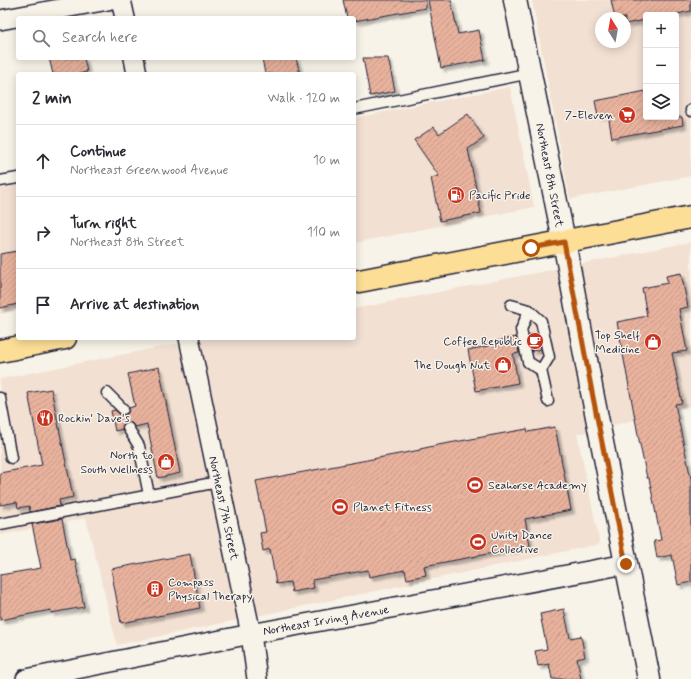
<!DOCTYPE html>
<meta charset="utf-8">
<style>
:root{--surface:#fff;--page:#f7f7f7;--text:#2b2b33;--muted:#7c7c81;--line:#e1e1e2}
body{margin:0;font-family:Mynerve,sans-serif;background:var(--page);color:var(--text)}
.controls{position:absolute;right:12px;top:12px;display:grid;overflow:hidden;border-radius:4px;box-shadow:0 2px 10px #0003}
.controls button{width:36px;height:36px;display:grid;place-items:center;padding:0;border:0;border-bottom:1px solid var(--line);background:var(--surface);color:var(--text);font:20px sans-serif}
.compass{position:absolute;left:595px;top:12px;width:36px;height:36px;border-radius:50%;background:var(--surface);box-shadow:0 2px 10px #0003;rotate:349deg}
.stop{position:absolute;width:12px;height:12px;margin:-9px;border:3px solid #b45309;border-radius:50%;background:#fff}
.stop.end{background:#b45309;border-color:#fff;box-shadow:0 1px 4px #0008}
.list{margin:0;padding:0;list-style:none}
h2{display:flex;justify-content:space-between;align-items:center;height:52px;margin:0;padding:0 16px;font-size:17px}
h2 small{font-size:13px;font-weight:400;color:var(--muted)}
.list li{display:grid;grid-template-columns:26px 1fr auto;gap:12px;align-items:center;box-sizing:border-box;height:72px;padding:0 16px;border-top:1px solid var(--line)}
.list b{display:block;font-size:15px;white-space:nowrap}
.list p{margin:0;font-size:13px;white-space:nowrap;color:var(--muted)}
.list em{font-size:13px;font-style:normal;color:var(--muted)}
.icon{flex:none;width:22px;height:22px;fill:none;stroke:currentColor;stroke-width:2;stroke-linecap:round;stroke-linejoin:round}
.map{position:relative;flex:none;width:691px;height:679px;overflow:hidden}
.search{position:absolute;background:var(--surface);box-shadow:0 2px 10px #0003;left:16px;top:16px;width:340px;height:44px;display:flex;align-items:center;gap:10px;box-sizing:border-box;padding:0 14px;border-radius:4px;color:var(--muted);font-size:15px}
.panel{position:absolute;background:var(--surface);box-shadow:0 2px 10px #0003;left:16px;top:72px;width:340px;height:268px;border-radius:4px}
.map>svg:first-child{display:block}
.built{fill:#f2e0d2;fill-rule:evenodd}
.building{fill:url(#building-hatch);stroke:#22223b;filter:url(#shadow)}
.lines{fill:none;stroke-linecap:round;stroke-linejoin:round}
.service-casing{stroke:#22223b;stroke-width:13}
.minor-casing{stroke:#22223b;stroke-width:22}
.tertiary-casing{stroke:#22223b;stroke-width:25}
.secondary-casing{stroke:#22223b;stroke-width:25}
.primary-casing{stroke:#22223b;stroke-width:25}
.service{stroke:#f7f3e8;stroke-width:10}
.minor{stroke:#f7f3e8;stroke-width:19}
.tertiary{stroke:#f7f3e8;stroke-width:22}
.secondary{stroke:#f7f3e8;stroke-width:22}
.primary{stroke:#fcde96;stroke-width:22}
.route{stroke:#b45309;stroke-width:5}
.labels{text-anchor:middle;stroke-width:3;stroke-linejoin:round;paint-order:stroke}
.poi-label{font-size:12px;fill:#22223b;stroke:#f7f3e8;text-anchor:start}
.street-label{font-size:12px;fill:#22223b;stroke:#f7f3e8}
</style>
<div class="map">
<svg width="691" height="679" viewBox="0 0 691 679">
<defs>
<pattern id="building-hatch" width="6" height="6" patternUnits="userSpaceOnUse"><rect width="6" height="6" fill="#e8b29d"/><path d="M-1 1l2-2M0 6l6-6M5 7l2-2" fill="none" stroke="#c79988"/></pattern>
<filter id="shadow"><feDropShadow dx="3.5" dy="3.5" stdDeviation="1" flood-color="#0004"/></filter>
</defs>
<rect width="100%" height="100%" fill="#f7f3e8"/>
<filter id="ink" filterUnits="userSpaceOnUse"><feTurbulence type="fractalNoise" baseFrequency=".025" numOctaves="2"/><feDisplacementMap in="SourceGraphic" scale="8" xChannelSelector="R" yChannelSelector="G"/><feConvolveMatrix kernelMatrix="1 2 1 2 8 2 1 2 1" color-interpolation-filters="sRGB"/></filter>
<g filter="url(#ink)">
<g class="built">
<path d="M532,0h159v176l-121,23zM646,15h30v102h-30zM601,18h24v24h-24z"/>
<polygon points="510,87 534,207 354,243 354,118"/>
<polygon points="18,185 18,310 0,314 0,189"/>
<polygon points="691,242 691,406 577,434 600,544 117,645 86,518 0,535 0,379 206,338 354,338 354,309"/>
</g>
<g class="building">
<polygon points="343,0 426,0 426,8 354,21 354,18 347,18"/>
<polygon points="428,0 451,0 458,34 479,30 485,60 441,68"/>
<polygon points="611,0 691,0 691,11 672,15 646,15 646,20 625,24 625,18 615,18"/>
<polygon points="49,58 84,58 87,72 78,74 53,74"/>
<polygon points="262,58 296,58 300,74 265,74"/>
<polygon points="363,58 388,58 395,91 370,96"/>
<polygon points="646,91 646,117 682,117 683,125 612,138 608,114 598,116 595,101"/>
<polygon points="468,114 484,138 468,149 481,213 440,221 431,178 439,176 414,140 434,127 439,134"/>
<polygon points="18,251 18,304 0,308 0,254"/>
<polygon points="681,273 688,307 679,309 687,351 672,353 682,403 675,404 691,479 691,582 678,585 672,555 657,558 654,541 661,540 649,478 647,478 639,440 617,322 647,316 642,288 668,283 666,276"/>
<polygon points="537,333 541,349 532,351 529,335"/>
<polygon points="516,337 519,353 513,354 518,383 476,391 468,350 488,346 487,343"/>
<polygon points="159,367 180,473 158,478 147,424 135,427 131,423 127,422 123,425 122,429 115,431 111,411 115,410 121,415 124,415 128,413 129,408 135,406 128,374"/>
<polygon points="51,389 73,497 59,500 60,506 30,512 29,506 18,508 17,502 0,505 0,473 42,465 28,393"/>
<polygon points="555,427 571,510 525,519 530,546 424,566 426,575 407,579 405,570 369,577 368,570 312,580 314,588 292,592 290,582 276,584 270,549 263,551 260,533 266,532 256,481 420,450 420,449 438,445 527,429 528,432"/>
<polygon points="62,519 70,560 75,559 84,607 51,613 51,610 0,620 0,575 41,568 32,524"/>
<polygon points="190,554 200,608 121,623 111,569"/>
<polygon points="564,609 570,638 581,636 585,657 577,659 581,679 552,679 549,664 538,666 535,651 547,649 540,614"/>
</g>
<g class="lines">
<g class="service-casing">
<g id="service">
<polyline points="354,109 530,73"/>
<polyline points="691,110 691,111"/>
<polyline points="0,181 18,178"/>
<polyline points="511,305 529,310 541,321 549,357 541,370 548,401"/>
<polyline points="529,310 521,330 528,362 541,370"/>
<polyline points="107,393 123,409"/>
<polyline points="0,398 11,458"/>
<polyline points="128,428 139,446 149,495"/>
<polyline points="0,524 218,482"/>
</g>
</g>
<g class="minor-casing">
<g id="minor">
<polyline points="121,0 125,18"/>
<polyline points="0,20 108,0"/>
<polyline points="134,58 137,74"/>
<polyline points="189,338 251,634 257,679"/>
<polyline points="26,679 251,634 626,564"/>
</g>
</g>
<g class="tertiary-casing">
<polyline id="tertiary" points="564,241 592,392 649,679"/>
</g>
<g class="secondary-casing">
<polyline id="secondary" points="515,0 564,241"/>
</g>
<g class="primary-casing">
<g id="primary">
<polyline points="354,282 691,217"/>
<polyline points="0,351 65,338"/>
</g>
</g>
<use href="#service" class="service"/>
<use href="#minor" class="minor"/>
<use href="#tertiary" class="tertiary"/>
<use href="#secondary" class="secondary"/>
<use href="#primary" class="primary"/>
</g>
</g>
<g class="lines" filter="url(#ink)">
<polyline class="route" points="531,248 564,242 592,392 626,564"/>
</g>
<defs>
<g id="supermarket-disc" transform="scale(0.9)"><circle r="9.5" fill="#c8321e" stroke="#f7f3e8"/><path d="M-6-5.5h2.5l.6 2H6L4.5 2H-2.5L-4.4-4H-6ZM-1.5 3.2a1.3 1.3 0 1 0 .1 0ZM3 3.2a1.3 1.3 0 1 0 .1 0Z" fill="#fff"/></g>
<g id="fuel-disc" transform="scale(0.9)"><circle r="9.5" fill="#c8321e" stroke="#f7f3e8"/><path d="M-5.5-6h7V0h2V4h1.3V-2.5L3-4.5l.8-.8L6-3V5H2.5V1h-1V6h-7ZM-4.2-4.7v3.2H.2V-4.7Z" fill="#fff"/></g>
<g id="cafe-disc" transform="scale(0.9)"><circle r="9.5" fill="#c8321e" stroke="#f7f3e8"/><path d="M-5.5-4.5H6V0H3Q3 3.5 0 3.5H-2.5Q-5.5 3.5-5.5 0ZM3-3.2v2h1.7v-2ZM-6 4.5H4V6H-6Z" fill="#fff"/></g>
<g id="shop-disc" transform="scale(0.9)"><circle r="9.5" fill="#c8321e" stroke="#f7f3e8"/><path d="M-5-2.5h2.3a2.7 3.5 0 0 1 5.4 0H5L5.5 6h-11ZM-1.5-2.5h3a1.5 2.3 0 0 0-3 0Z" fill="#fff"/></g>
<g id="restaurant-disc" transform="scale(0.9)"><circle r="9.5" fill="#c8321e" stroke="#f7f3e8"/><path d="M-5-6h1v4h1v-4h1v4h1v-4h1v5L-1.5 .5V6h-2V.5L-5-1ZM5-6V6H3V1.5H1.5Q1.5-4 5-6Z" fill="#fff"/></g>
<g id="stadium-disc" transform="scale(0.9)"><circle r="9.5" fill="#c8321e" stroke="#f7f3e8"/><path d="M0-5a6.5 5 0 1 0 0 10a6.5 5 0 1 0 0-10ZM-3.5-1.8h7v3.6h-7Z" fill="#fff"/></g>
<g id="building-disc" transform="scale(0.9)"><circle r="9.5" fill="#c8321e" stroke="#f7f3e8"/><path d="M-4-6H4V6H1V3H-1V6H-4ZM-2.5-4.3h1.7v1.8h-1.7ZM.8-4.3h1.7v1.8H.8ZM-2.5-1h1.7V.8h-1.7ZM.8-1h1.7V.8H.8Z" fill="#fff"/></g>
</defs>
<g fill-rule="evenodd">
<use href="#supermarket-disc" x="627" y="115"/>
<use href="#fuel-disc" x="456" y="195"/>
<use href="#cafe-disc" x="535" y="341"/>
<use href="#shop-disc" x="653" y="342"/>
<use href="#shop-disc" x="503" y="365"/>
<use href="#restaurant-disc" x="45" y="418"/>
<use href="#shop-disc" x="166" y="462"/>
<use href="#stadium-disc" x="475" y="485"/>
<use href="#stadium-disc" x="340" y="507"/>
<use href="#stadium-disc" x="478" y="542"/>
<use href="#building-disc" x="155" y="589"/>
</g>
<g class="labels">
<g class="poi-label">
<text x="614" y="119" text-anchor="end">7-Eleven</text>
<text x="469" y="199">Pacific Pride</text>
<text x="640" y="339" text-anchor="end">Top Shelf<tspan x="640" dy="14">Medicine</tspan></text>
<text x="522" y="345" text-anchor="end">Coffee Republic</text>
<text x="490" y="369" text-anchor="end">The Dough Nut</text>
<text x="58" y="422">Rockin' Dave's</text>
<text x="153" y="459" text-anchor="end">North to<tspan x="153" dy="14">South Wellness</tspan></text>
<text x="488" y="489">Seahorse Academy</text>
<text x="353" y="511">Planet Fitness</text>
<text x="491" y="539">Unity Dance<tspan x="491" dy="14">Collective</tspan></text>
<text x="168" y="586">Compass<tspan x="168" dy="14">Physical Therapy</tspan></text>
</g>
<g class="street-label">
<text transform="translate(550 175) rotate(79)" y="4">Northeast 8th Street</text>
<text transform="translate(224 508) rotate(78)" y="4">Northeast 7th Street</text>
<text transform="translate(326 620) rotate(-10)" y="4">Northeast Irving Avenue</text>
</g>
</g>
</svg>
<div class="controls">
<button>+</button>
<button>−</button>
<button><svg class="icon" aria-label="layers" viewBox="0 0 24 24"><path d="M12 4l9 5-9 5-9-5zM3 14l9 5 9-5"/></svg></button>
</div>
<svg class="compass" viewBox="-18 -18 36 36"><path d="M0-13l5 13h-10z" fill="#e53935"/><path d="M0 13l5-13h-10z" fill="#7c7c81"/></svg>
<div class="stop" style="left:531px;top:248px"></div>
<div class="stop end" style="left:626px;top:564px"></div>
<div class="search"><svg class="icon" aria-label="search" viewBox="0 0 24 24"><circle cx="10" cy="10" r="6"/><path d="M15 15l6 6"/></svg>Search here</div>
<section class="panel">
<h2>2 min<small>Walk · 120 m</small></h2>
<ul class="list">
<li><svg class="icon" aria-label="ahead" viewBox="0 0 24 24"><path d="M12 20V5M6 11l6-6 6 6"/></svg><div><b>Continue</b><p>Northeast Greenwood Avenue</p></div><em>10 m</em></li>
<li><svg class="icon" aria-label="right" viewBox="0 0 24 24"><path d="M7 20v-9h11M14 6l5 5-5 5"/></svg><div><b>Turn right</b><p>Northeast 8th Street</p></div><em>110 m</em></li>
<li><svg class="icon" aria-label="arrive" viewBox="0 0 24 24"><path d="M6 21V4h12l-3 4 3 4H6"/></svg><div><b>Arrive at destination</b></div></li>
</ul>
</section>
</div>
